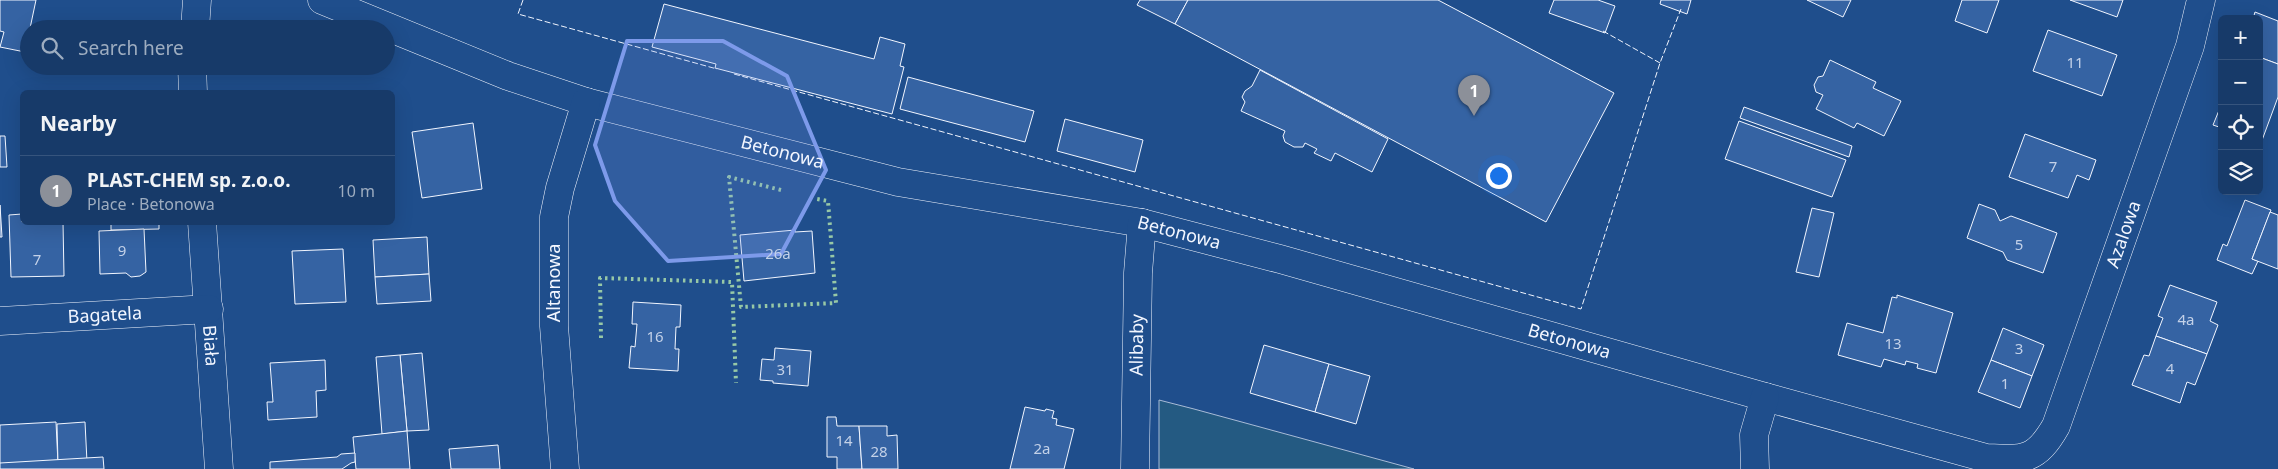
<!DOCTYPE html>
<meta charset="utf-8">
<style>
:root{--surface:#173a69;--page:#20416f;--text:#f1f3f6;--muted:#9eadc0;--line:#36547d;--accent:#8c9099}
body{margin:0;font-family:"Noto Sans",sans-serif;background:var(--page);color:var(--text)}
.controls{position:absolute;right:15px;top:15px;display:grid;overflow:hidden;border-radius:8px;box-shadow:0 5px 20px #0002}
.controls button{width:45px;height:45px;display:grid;place-items:center;padding:0;border:0;border-bottom:1px solid var(--line);background:var(--surface);color:var(--text);font:25px sans-serif}
.you{position:absolute;left:1498px;top:175px;width:18px;height:18px;margin:-12px;border:4px solid #fff;border-radius:50%;background:#1a73e8;box-shadow:0 0 0 8px #1a73e833}
.badge{display:grid;place-items:center;width:32px;height:32px;border-radius:50%;background:var(--accent);color:#fff;font-size:16px;font-weight:700}
.pin{position:absolute;translate:-50% -41px;filter:drop-shadow(0 1px 2px #0008)}
.pin::after{content:'';position:absolute;top:26px;width:18px;height:15px;background:inherit;clip-path:polygon(0 0,100% 0,50% 100%)}
.list{margin:0;padding:0;list-style:none}
h2{display:flex;justify-content:space-between;align-items:center;height:65px;margin:0;padding:0 20px;font-size:21px}
h2 small{font-size:16px;font-weight:400;color:var(--muted)}
.list li{display:grid;grid-template-columns:32px 1fr auto;gap:15px;align-items:center;box-sizing:border-box;height:70px;padding:0 20px;border-top:1px solid var(--line)}
.list b{display:block;font-size:19px;white-space:nowrap}
.list p{margin:0;font-size:16px;white-space:nowrap;color:var(--muted)}
.list em{font-size:16px;font-style:normal;color:var(--muted)}
.icon{flex:none;width:28px;height:28px;fill:none;stroke:currentColor;stroke-width:2;stroke-linecap:round;stroke-linejoin:round}
.map{position:relative;flex:none;width:2278px;height:469px;overflow:hidden}
.search{position:absolute;background:var(--surface);box-shadow:0 5px 20px #0002;left:20px;top:20px;width:375px;height:55px;display:flex;align-items:center;gap:12px;box-sizing:border-box;padding:0 18px;border-radius:28px;color:var(--muted);font-size:19px}
.panel{position:absolute;background:var(--surface);box-shadow:0 5px 20px #0002;left:20px;top:90px;width:375px;height:135px;border-radius:8px}
.map>svg:first-child{display:block}
.green{fill:#245a82;stroke:#a8bbd7}
.building{fill:#3563a3;stroke:#f2f6ff}
.lines{fill:none;stroke-linecap:round;stroke-linejoin:round}
.minor-casing{stroke:#f2f6ff;stroke-width:29}
.minor{stroke:#1f4e8c;stroke-width:28}
.hedge{stroke:#97c8a6;stroke-width:4;stroke-dasharray:2.5 4;stroke-linecap:butt}
.fence{stroke:#f2f6ff;stroke-width:1;stroke-dasharray:6 2.5;stroke-linecap:butt}
.marked{fill:#7d9aea;fill-opacity:0.2;stroke:#7d9aea;stroke-width:4;stroke-linejoin:round}
.labels{text-anchor:middle;stroke-width:4;stroke-linejoin:round;paint-order:stroke}
.number-label{font-size:15px;fill:#c3d1e8}
.street-label{font-size:18px;fill:#f2f6ff;stroke:#1f4e8c}
</style>
<div class="map">
<svg width="2278" height="469" viewBox="0 0 2278 469">
<rect width="100%" height="100%" fill="#1f4e8c"/>
<polygon class="green" points="1159,400 1194,409 1414,469 1159,469"/>
<g class="building">
<polygon points="0,0 36,0 25,52 0,47 4,32 0,31"/>
<polygon points="1140,0 1188,0 1175,24 1137,5"/>
<polygon points="1188,0 1438,0 1614,93 1546,222 1175,24"/>
<polygon points="1554,0 1598,0 1615,6 1605,33 1549,13"/>
<polygon points="1661,0 1691,0 1687,14 1660,4"/>
<polygon points="1807,0 1851,0 1843,17"/>
<polygon points="1962,0 1999,0 1987,33 1955,21"/>
<polygon points="2070,0 2123,0 2117,17"/>
<polygon points="664,4 874,59 880,37 905,44 900,66 904,67 892,114 715,68 716,64 652,47"/>
<polygon points="2255,12 2278,21 2278,64 2259,57 2259,19 2253,19"/>
<polygon points="2048,30 2117,55 2102,96 2033,71"/>
<polygon points="2259,57 2278,64 2278,97 2261,143 2259,142"/>
<polygon points="1830,60 1876,82 1873,88 1901,101 1884,136 1857,123 1854,128 1816,109 1823,95 1816,92 1814,85 1818,77 1823,76"/>
<polygon points="1260,70 1388,139 1372,172 1335,153 1331,161 1314,153 1317,149 1305,143 1303,147 1294,147 1285,142 1283,136 1285,131 1241,111 1245,102 1242,97 1245,91 1252,86"/>
<polygon points="908,77 1034,111 1025,142 900,109"/>
<polygon points="2222,103 2222,128 2213,125"/>
<polygon points="1744,107 1852,146 1849,157 1740,118"/>
<polygon points="1065,119 1143,140 1135,172 1057,151"/>
<polygon points="1739,121 1846,160 1832,197 1725,159"/>
<polygon points="473,123 482,189 422,198 412,132"/>
<polygon points="2025,134 2096,160 2089,180 2077,175 2068,198 2009,177"/>
<polygon points="0,136 5,136 7,167 0,167"/>
<polygon points="2245,200 2271,210 2252,259 2258,261 2252,274 2217,260 2223,244 2227,246"/>
<polygon points="1979,204 1995,210 2000,221 2011,216 2057,233 2043,273 2007,260 2003,252 1967,238"/>
<polygon points="0,205 2,237 0,237"/>
<polygon points="1812,208 1834,213 1819,277 1796,272"/>
<polygon points="2270,212 2278,215 2278,269 2252,259"/>
<polygon points="22,214 22,222 63,222 64,276 11,277 9,215"/>
<polygon points="111,222 159,222 159,229 111,230"/>
<polygon points="144,229 146,272 140,276 131,277 126,273 100,274 99,231"/>
<polygon points="795,230 795,232 812,231 815,273 744,281 740,235"/>
<polygon points="427,237 429,274 375,277 373,240"/>
<polygon points="343,249 346,302 295,304 292,251"/>
<polygon points="429,274 431,301 377,304 375,277"/>
<polygon points="2170,285 2217,302 2210,321 2218,325 2207,354 2156,336 2163,318 2158,316"/>
<polygon points="1897,295 1953,313 1936,373 1917,368 1918,364 1906,361 1905,365 1884,359 1881,367 1838,355 1847,323 1883,333 1892,297 1897,298"/>
<polygon points="633,302 681,305 680,327 676,327 675,349 679,349 678,371 629,368 631,346 635,347 637,324 632,324"/>
<polygon points="2003,328 2044,345 2032,376 1991,360"/>
<polygon points="2156,336 2207,354 2195,385 2187,382 2180,403 2132,385 2144,355 2149,356"/>
<polygon points="1264,345 1329,364 1315,412 1250,393"/>
<polygon points="775,348 811,351 808,386 773,383 773,381 760,380 762,359 774,360"/>
<polygon points="422,353 429,430 407,431 400,355"/>
<polygon points="400,355 407,431 382,434 376,357"/>
<polygon points="325,360 326,390 316,391 317,417 268,420 267,402 273,402 270,363"/>
<polygon points="1991,360 2032,376 2020,408 1978,392"/>
<polygon points="1329,364 1370,376 1356,424 1315,412"/>
<polygon points="1025,407 1045,411 1046,409 1054,411 1052,418 1057,419 1056,425 1074,429 1064,469 1010,469"/>
<polygon points="827,417 836,417 837,426 859,426 862,469 837,469 837,457 827,457"/>
<polygon points="56,422 58,464 0,467 0,425"/>
<polygon points="85,422 87,462 58,464 57,424"/>
<polygon points="859,426 887,426 887,436 897,435 898,469 862,469"/>
<polygon points="407,431 410,469 356,469 353,437"/>
<polygon points="498,445 500,469 451,469 449,449"/>
<polygon points="355,453 355,462 351,463 342,469 270,469 270,462 337,457 341,454"/>
<polygon points="103,457 104,469 0,469 0,463"/>
</g>
<g class="lines">
<g class="minor-casing">
<g id="minor">
<path id="s1" d="M322,0l186,76 78,26 312,80 244,41 138,36 485,138 221,61c38,2 50,3 70,-32l134,-380 11,-46"/>
<polyline points="195,29 197,0"/>
<polyline points="192,66 193,92"/>
<path id="s2" d="M202,222l17,247"/>
<path id="s3" d="M0,321l209,-12"/>
<polyline points="565,469 554,326 554,217 560,188 586,102"/>
<path id="s4" d="M1135,469l3,-196 4,-50"/>
<polyline points="1755,469 1754,435 1765,397"/>
</g>
</g>
<use href="#minor" class="minor"/>
<g class="hedge">
<polyline points="781,190 729,177 741,307 836,303 828,201 817,199"/>
<polyline points="601,338 600,278 732,282 736,383"/>
</g>
<g class="fence">
<polyline points="523,0 518,14 717,69"/>
<polyline points="1603,31 1660,63"/>
<polyline points="734,74 1581,309 1660,63 1681,9"/>
</g>
</g>
<path class="marked" d="M627,41h96l64,35 39,94 -45,84 -113,7 -53,-60 -20,-56z"/>
<g class="labels">
<g class="number-label">
<text x="2075" y="68">11</text>
<text x="2053" y="172">7</text>
<text x="2019" y="250">5</text>
<text x="122" y="256">9</text>
<text x="778" y="259">26a</text>
<text x="37" y="265">7</text>
<text x="2186" y="325">4a</text>
<text x="655" y="342">16</text>
<text x="1893" y="349">13</text>
<text x="2019" y="354">3</text>
<text x="2170" y="374">4</text>
<text x="785" y="375">31</text>
<text x="2005" y="389">1</text>
<text x="844" y="446">14</text>
<text x="1042" y="454">2a</text>
<text x="879" y="457">28</text>
</g>
<g class="street-label">
<text dy="6" stroke="none"><textPath href="#s1" startOffset="486">Betonowa</textPath></text>
<text dy="6" stroke="none"><textPath href="#s1" startOffset="891">Betonowa</textPath></text>
<text dy="6" stroke="none"><textPath href="#s1" startOffset="2016">Azalowa</textPath></text>
<text transform="translate(554 283) rotate(-90)" y="6">Altanowa</text>
<text dy="6" stroke="none"><textPath href="#s3" startOffset="105">Bagatela</textPath></text>
<text dy="6" stroke="none"><textPath href="#s1" startOffset="1296">Betonowa</textPath></text>
<text dy="6" stroke="none"><textPath href="#s2" startOffset="124">Biała</textPath></text>
<text dy="6" stroke="none"><textPath href="#s4" startOffset="124">Alibaby</textPath></text>
</g>
</g>
</svg>
<div class="controls">
<button>+</button>
<button>−</button>
<button><svg class="icon" aria-label="locate" viewBox="0 0 24 24"><circle cx="12" cy="12" r="6"/><path d="M12 2v4M12 18v4M2 12h4M18 12h4"/></svg></button>
<button><svg class="icon" aria-label="layers" viewBox="0 0 24 24"><path d="M12 4l9 5-9 5-9-5zM3 14l9 5 9-5"/></svg></button>
</div>
<div class="you"></div>
<div class="pin badge" style="left:1474px;top:116px">1</div>
<div class="search"><svg class="icon" aria-label="search" viewBox="0 0 24 24"><circle cx="10" cy="10" r="6"/><path d="M15 15l6 6"/></svg>Search here</div>
<section class="panel">
<h2>Nearby<small></small></h2>
<ul class="list">
<li><span class="badge">1</span><div><b>PLAST-CHEM sp. z.o.o.</b><p>Place · Betonowa</p></div><em>10 m</em></li>
</ul>
</section>
</div>
